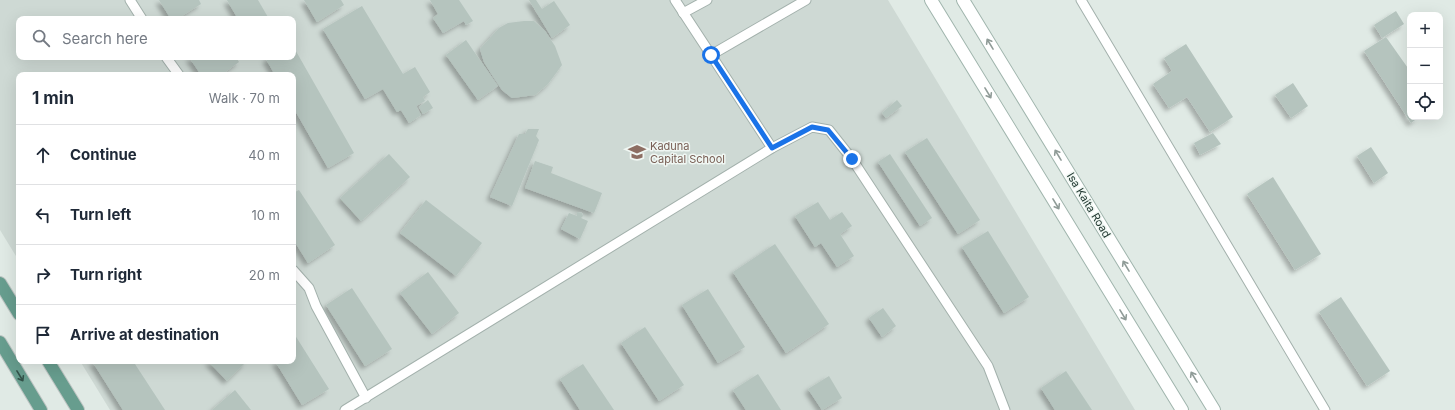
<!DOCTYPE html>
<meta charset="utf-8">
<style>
:root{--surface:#fff;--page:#f6f6f7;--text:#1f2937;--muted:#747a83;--line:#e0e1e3}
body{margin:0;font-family:Inter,sans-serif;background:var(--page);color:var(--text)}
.controls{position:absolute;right:12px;top:12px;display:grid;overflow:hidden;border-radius:8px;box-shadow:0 4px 16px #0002}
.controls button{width:36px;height:36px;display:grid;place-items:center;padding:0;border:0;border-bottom:1px solid var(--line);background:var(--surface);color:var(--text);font:20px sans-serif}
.stop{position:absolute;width:12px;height:12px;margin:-9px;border:3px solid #1a73e8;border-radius:50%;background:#fff}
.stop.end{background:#1a73e8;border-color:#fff;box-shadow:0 1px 4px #0008}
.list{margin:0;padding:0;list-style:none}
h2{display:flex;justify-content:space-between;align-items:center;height:52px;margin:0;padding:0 16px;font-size:17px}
h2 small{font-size:13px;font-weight:400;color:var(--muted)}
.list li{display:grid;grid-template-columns:26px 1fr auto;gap:12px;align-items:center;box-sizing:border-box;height:60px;padding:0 16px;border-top:1px solid var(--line)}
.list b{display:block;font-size:15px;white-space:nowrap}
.list em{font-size:13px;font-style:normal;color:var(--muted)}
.icon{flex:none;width:22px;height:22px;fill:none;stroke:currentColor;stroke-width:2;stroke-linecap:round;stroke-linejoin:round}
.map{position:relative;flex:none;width:1455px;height:410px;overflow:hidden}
.search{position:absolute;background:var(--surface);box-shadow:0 4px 16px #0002;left:16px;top:16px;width:280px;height:44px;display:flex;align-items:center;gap:10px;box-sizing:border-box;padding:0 14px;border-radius:8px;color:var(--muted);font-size:15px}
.panel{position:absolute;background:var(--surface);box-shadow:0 4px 16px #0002;left:16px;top:72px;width:280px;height:292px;border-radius:8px}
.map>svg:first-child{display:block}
.built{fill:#ced9d4;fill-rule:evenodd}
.building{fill:#b5c4be;filter:url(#shadow)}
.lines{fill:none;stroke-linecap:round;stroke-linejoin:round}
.lane-casing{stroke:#a3b1ac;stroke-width:11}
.secondary-casing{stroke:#a0b5ad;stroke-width:14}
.primary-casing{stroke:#bdc4c2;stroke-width:14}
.lane{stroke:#fff;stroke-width:9}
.secondary{stroke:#fff;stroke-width:12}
.primary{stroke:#679d8e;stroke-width:12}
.oneway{stroke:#909c98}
.oneway2{stroke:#335249}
.route{stroke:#1a73e8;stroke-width:5}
.labels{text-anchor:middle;stroke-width:3;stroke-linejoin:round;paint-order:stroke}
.education-label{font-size:11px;fill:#785e54;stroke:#f0f7f3;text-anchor:start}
.street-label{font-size:11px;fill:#223932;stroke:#f0f7f3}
</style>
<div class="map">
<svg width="1455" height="410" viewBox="0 0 1455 410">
<defs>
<filter id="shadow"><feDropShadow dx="-3.5" dy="3.5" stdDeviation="2" flood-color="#0004"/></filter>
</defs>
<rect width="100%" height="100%" fill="#e0eae5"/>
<path class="built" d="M0,0h888l247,410h-1025l-30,-49h213v-286h-274v186l-19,-31zM19,19h274v38h-274z"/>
<g class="building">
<polygon points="159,0 199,0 201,4 177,19 171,19"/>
<polygon points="227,0 258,0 269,19 238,19"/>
<polygon points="304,0 341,0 344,5 317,22"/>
<polygon points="430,0 459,0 473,21 466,25 464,21 443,33 433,18 438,14"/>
<polygon points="529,0 536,0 542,9 554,1 570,25 552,38"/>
<polygon points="362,6 403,74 415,67 430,92 423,97 425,101 416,106 421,115 409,123 401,110 397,112 383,89 365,99 323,29"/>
<polygon points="1396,11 1404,24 1382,38 1374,25"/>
<polygon points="524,21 534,21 545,31 555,46 562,65 548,84 535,95 512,98 502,90 492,75 484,62 480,49 499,28 508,23"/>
<polygon points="1386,37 1410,71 1410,117 1419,117 1411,123 1364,51"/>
<polygon points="466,40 498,86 478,100 446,55"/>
<polygon points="1186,44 1233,117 1210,132 1187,97 1169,108 1153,84 1172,71 1164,58"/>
<polygon points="293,46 354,153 328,168 293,107 293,75 275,75 266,59 269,57 293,57"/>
<polygon points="189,57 236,57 239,62 221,75 201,75"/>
<polygon points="1293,83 1308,106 1291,118 1275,95"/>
<polygon points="428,100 433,108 423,114 419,107"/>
<polygon points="897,100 902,106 886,118 882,113"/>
<polygon points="528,129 539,129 536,136 539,140 512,206 490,197 519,134 525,134"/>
<polygon points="1213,133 1221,144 1200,155 1194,143"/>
<polygon points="927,138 980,220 958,234 905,152"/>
<polygon points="1371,147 1388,173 1374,183 1357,156"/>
<polygon points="389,154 410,177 361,221 340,198"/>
<polygon points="890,154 932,218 920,226 878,162"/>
<polygon points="535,161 553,167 551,173 602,193 594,213 525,188"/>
<polygon points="1273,177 1321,254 1295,270 1247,194"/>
<polygon points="299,190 335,245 308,263 293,239 293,193"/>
<polygon points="426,200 482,243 456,276 400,233"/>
<polygon points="818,202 830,220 842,212 852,226 840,234 854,256 837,267 821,243 815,247 795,216"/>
<polygon points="577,212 582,213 583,216 581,218 588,221 580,239 561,229 569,213 577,216"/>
<polygon points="988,231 1029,297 1004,313 962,247"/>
<polygon points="775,244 829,324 786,353 733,272"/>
<polygon points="428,272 459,313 432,334 400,293"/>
<polygon points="352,288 392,349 365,366 326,305"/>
<polygon points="708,289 745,347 718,363 682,305"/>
<polygon points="1341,297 1390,371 1367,386 1319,312"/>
<polygon points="883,308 896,326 882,337 869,318"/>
<polygon points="645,327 684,385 659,401 621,343"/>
<polygon points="293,332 329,389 302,405 275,361 293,361"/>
<polygon points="92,361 133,361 165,410 123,410"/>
<polygon points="208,361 247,361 227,381"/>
<polygon points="583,364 614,410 580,410 560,379"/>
<polygon points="1066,371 1092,410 1055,410 1041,388"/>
<polygon points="758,374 781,410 746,410 733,390"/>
<polygon points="829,376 842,398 822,410 808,389"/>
<polygon points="235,390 251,410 212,410"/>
</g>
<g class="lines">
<g class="lane-casing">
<g id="lane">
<polyline points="130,0 142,19"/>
<polyline points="675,0 772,148"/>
<polyline points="1081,0 1325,410"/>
<polyline points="683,13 707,0"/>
<polyline points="711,55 806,0"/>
<polyline points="166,57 179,75"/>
<polyline points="293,270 309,288 316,306 366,398"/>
<polyline points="345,410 772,148 812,127 829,130 852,159 988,366 1005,410"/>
</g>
</g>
<g class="secondary-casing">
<g id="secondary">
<polyline points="931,0 1182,410"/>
<polyline points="963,0 1214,410"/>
</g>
</g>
<g class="primary-casing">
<g id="primary">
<polyline points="0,283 19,314"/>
<polyline points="0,342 41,410"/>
<polyline points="48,361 78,410"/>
</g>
</g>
<use href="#lane" class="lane"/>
<use href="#secondary" class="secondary"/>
<use href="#primary" class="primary"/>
</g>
<defs><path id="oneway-shaft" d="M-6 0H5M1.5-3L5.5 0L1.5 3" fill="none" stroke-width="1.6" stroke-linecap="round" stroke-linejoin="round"/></defs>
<g class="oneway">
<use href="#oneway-shaft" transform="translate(990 44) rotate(-121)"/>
<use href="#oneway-shaft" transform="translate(988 93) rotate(59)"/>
<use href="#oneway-shaft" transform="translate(1058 155) rotate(-121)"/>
<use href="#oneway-shaft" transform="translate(1056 204) rotate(59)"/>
<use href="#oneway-shaft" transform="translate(1126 266) rotate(-121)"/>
<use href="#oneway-shaft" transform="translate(1123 315) rotate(59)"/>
<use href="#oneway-shaft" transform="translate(1194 377) rotate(-121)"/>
</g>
<use class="oneway2" href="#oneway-shaft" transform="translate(20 376) rotate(59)"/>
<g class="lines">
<polyline class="route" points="711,55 772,148 812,127 828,130 852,159"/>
</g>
<defs>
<g id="school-bare" transform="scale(1.38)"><path d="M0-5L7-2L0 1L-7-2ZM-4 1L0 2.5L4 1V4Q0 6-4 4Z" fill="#8d6e63" stroke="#f0f7f3" stroke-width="2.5" paint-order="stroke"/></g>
</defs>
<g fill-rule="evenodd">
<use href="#school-bare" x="637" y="152"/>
</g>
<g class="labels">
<g class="education-label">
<text x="650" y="150">Kaduna<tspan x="650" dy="13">Capital School</tspan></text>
</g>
<g class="street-label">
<text transform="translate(1089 205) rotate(59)" y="4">Isa Kaita Road</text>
</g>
</g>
</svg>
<div class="controls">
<button>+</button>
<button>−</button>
<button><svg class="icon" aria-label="locate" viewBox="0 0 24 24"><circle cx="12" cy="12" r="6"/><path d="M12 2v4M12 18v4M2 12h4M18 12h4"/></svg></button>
</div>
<div class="stop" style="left:711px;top:55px"></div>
<div class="stop end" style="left:852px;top:159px"></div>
<div class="search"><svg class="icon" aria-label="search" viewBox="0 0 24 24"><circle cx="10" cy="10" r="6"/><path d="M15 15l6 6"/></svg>Search here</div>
<section class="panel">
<h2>1 min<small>Walk · 70 m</small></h2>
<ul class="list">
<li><svg class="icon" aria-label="ahead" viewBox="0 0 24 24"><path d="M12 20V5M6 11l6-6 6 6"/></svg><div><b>Continue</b></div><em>40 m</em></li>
<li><svg class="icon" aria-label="left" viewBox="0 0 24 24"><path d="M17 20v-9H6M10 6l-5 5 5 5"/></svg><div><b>Turn left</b></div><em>10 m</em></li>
<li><svg class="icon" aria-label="right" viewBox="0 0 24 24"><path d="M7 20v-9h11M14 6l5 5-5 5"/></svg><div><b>Turn right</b></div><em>20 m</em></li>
<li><svg class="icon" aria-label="arrive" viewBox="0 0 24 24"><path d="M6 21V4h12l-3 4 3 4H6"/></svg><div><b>Arrive at destination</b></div></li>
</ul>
</section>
</div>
